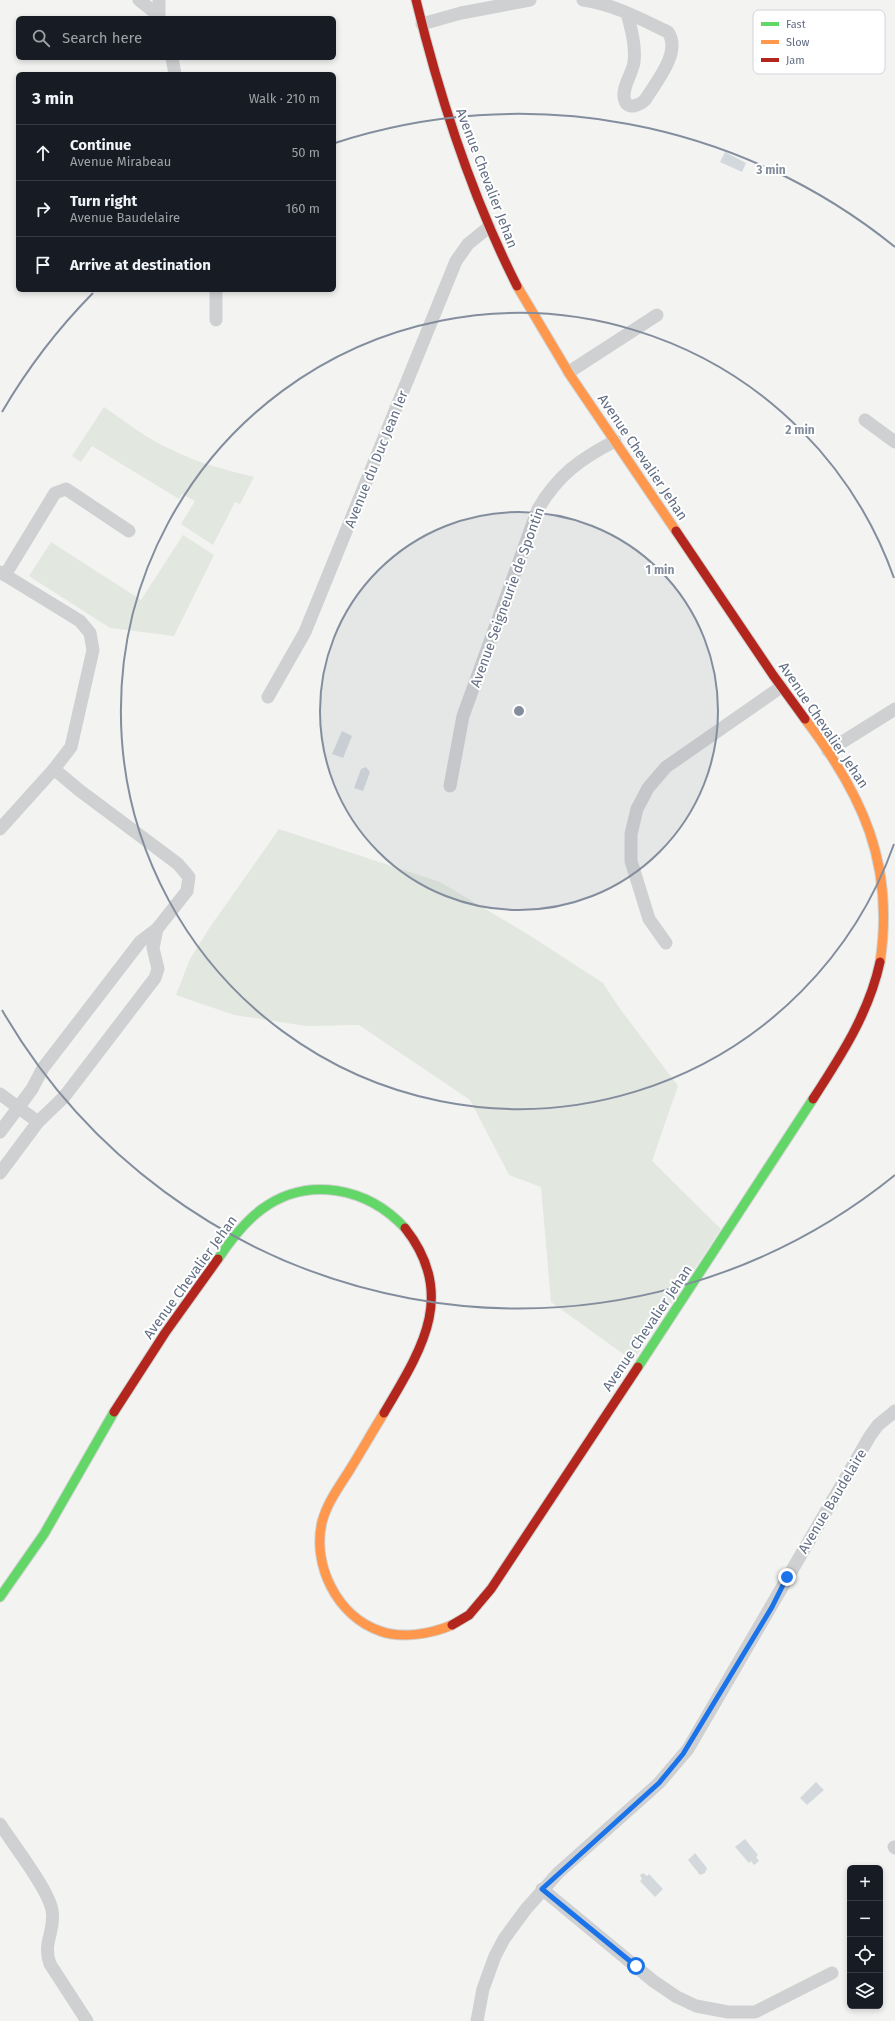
<!DOCTYPE html>
<meta charset="utf-8">
<style>
:root{--surface:#171b24;--page:#242831;--text:#f1f3f6;--muted:#9ea1a6;--line:#363941}
body{margin:0;font-family:"Fira Sans",sans-serif;background:var(--page);color:var(--text)}
.controls{position:absolute;right:12px;bottom:12px;display:grid;overflow:hidden;border-radius:6px;box-shadow:0 2px 6px #0003}
.controls button{width:36px;height:36px;display:grid;place-items:center;padding:0;border:0;border-bottom:1px solid var(--line);background:var(--surface);color:var(--text);font:20px sans-serif}
.stop{position:absolute;width:12px;height:12px;margin:-9px;border:3px solid #1a73e8;border-radius:50%;background:#fff}
.stop.end{background:#1a73e8;border-color:#fff;box-shadow:0 1px 4px #0008}
.list{margin:0;padding:0;list-style:none}
h2{display:flex;justify-content:space-between;align-items:center;height:52px;margin:0;padding:0 16px;font-size:17px}
h2 small{font-size:13px;font-weight:400;color:var(--muted)}
.list li{display:grid;grid-template-columns:26px 1fr auto;gap:12px;align-items:center;box-sizing:border-box;height:56px;padding:0 16px;border-top:1px solid var(--line)}
.list b{display:block;font-size:15px;white-space:nowrap}
.list p{margin:0;font-size:13px;white-space:nowrap;color:var(--muted)}
.list em{font-size:13px;font-style:normal;color:var(--muted)}
.icon{flex:none;width:22px;height:22px;fill:none;stroke:currentColor;stroke-width:2;stroke-linecap:round;stroke-linejoin:round}
.map{position:relative;flex:none;width:895px;height:2021px;overflow:hidden}
.search{position:absolute;background:var(--surface);box-shadow:0 2px 6px #0003;left:16px;top:16px;width:320px;height:44px;display:flex;align-items:center;gap:10px;box-sizing:border-box;padding:0 14px;border-radius:6px;color:var(--muted);font-size:15px}
.panel{position:absolute;background:var(--surface);box-shadow:0 2px 6px #0003;left:16px;top:72px;width:320px;height:220px;border-radius:6px}
.map>svg:first-child{display:block}
.green{fill:#e2e7df}
.water{fill:#d3d8dc}
.lines{fill:none;stroke-linecap:round;stroke-linejoin:round}
.fast-casing{stroke:#d0d2d2;stroke-width:11}
.slow-casing{stroke:#d0d2d2;stroke-width:11}
.jam-casing{stroke:#d0d2d2;stroke-width:11}
.street{stroke:#cfd0d1;stroke-width:13}
.fast{stroke:#63d668;stroke-width:9}
.slow{stroke:#ff974d;stroke-width:9}
.jam{stroke:#b3261e;stroke-width:9}
.route{stroke:#1a73e8;stroke-width:5}
.ring{fill:none;stroke:#838d9d;stroke-width:2}
.labels{text-anchor:middle;stroke-width:4;stroke-linejoin:round;paint-order:stroke}
.street-label{font-size:14px;fill:#626e84;stroke:#fff}
.key{fill:#fff;stroke:#d0d4da;stroke-width:1}
.key-label{font-size:11px;fill:#626e84}
.centre{fill:#838d9d;stroke:#fff;stroke-width:2}
.ring-label{font-size:12px;text-anchor:middle;font-weight:bold;fill:#838d9d;stroke:#fff;stroke-width:4;stroke-linejoin:round;paint-order:stroke}
</style>
<div class="map">
<svg width="895" height="2021" viewBox="0 0 895 2021">
<rect width="100%" height="100%" fill="#f3f4f1"/>
<g class="green">
<path d="M104,407c22,15 43,32 68,43 26,13 54,20 82,27l-14,27 -5,-2 -22,43 -32,-21 14,-23 -13,-7 -3,5 -87,-53 -11,16 -9,-6z"/>
<polygon points="183,535 214,555 174,636 110,628 29,576 51,542 141,600"/>
<polygon points="279,829 440,882 529,935 603,983 618,1006 678,1086 652,1161 721,1229 633,1361 551,1302 541,1187 509,1175 470,1100 359,1025 306,1026 234,1015 176,995 190,959 210,927"/>
</g>
<g class="water">
<polygon points="725,152 746,163 742,172 720,162"/>
<polygon points="342,731 352,736 343,758 332,754"/>
<polygon points="366,767 370,772 363,791 354,788 361,769"/>
<polygon points="816,1782 824,1790 807,1805 800,1798"/>
<polygon points="745,1839 758,1855 756,1857 759,1861 754,1865 751,1861 749,1863 735,1847"/>
<polygon points="695,1853 707,1868 705,1873 700,1875 688,1860"/>
<polygon points="643,1873 647,1876 649,1874 663,1889 655,1897 640,1881 642,1879 640,1875"/>
</g>
<g class="lines">
<g class="fast-casing">
<g id="fast">
<path d="M218,1259c12,-18 26,-37 44,-50 46,-34 106,-21 143,19"/>
<polyline points="638,1367 813,1099"/>
<polyline points="0,1597 44,1534 114,1412"/>
</g>
</g>
<g class="slow-casing">
<g id="slow">
<polyline points="517,286 570,375 676,531"/>
<path d="M805,719c57,75 90,145 75,243"/>
<path d="M384,1413c-12,19 -23,39 -35,58 -10,16 -22,32 -27,51 -10,43 15,94 58,109 21,8 51,3 72,-6"/>
</g>
</g>
<g class="jam-casing">
<g id="jam">
<path d="M416,0c24,99 55,195 101,286"/>
<polyline points="676,531 773,675 805,719"/>
<path d="M813,1099c28,-43 56,-86 67,-137"/>
<polyline points="114,1412 165,1333 218,1259"/>
<path d="M384,1413c37,-63 74,-118 21,-185"/>
<polyline points="452,1625 469,1615 491,1589 638,1367"/>
</g>
</g>
<g class="street">
<polyline points="139,0 158,15"/>
<path d="M583,0c30,4 58,19 85,32 14,20 -12,50 -23,68 -5,5 -17,10 -20,1 -5,-12 8,-28 9,-39 2,-16 -3,-34 -7,-49"/>
<polyline points="159,18 159,0"/>
<polyline points="422,24 461,13 530,0"/>
<polyline points="172,58 175,74"/>
<polyline points="216,320 216,290"/>
<polyline points="569,372 657,315"/>
<polyline points="865,420 895,442"/>
<polyline points="0,572 80,621 90,633 93,650 71,747 54,769 79,790 178,864 189,877 187,891 157,929 140,942 43,1068 32,1089 0,1132"/>
<polyline points="5,575 55,493 66,489 129,531"/>
<polyline points="268,697 305,632 456,261 468,244 489,227"/>
<polyline points="828,751 895,709"/>
<path d="M450,786l13,-70 75,-207c20,-34 42,-50 77,-68"/>
<polyline points="0,829 54,769"/>
<polyline points="666,943 649,919 631,861 631,834 637,809 648,788 666,767 781,687"/>
<polyline points="0,1094 38,1122"/>
<polyline points="0,1173 38,1122 64,1097 155,978 158,969 153,948 157,929"/>
<path d="M0,1824c13,20 48,65 52,86 4,22 -10,31 -2,54l37,57"/>
<polyline points="894,1847 895,1848"/>
<polyline points="542,1889 652,1980 677,1997 696,2006 728,2012 755,2012 832,1973"/>
<polyline points="477,2021 483,1989 495,1956 504,1939 526,1909 558,1873 659,1783 688,1749 870,1436 878,1425 895,1411"/>
</g>
<use href="#fast" class="fast"/>
<use href="#slow" class="slow"/>
<use href="#jam" class="jam"/>
</g>
<g class="lines">
<polyline class="route" points="636,1966 542,1889 659,1783 683,1754 772,1607 787,1577"/>
</g>
<circle cx="519" cy="711" r="199" fill="#838d9d" fill-opacity=".12"/>
<g class="ring">
<circle cx="519" cy="711" r="199"/>
<path d="M894 844A398 398 0 1 1 894 578"/>
<path d="M895 1175A597 597 0 0 1 2 1010M2 412A597 597 0 0 1 93 293M335 143A597 597 0 0 1 895 247"/>
</g>
<g class="labels">
<g class="street-label">
<text transform="translate(487 178) rotate(69)" y="5">Avenue Chevalier Jehan</text>
<text transform="translate(643 457) rotate(56)" y="5">Avenue Chevalier Jehan</text>
<text transform="translate(376 459) rotate(-68)" y="5">Avenue du Duc Jean Ier</text>
<text transform="translate(507 597) rotate(-70)" y="5">Avenue Seigneurie de Spontin</text>
<text transform="translate(824 725) rotate(56)" y="5">Avenue Chevalier Jehan</text>
<text transform="translate(190 1277) rotate(-54)" y="5">Avenue Chevalier Jehan</text>
<text transform="translate(647 1328) rotate(-56)" y="5">Avenue Chevalier Jehan</text>
<text transform="translate(832 1501) rotate(-59)" y="5">Avenue Baudelaire</text>
</g>
</g>
<rect x="753" y="10" width="132" height="64" rx="6" class="key"/>
<rect x="761" y="22" width="18" height="4" fill="#63d668"/>
<rect x="761" y="40" width="18" height="4" fill="#ff974d"/>
<rect x="761" y="58" width="18" height="4" fill="#b3261e"/>
<g class="key-label">
<text x="786" y="28">Fast</text>
<text x="786" y="46">Slow</text>
<text x="786" y="64">Jam</text>
</g>
<circle cx="519" cy="711" r="6" class="centre"/>
<g class="ring-label">
<text x="771" y="174">3 min</text>
<text x="800" y="434">2 min</text>
<text x="660" y="574">1 min</text>
</g>
</svg>
<div class="controls">
<button>+</button>
<button>−</button>
<button><svg class="icon" aria-label="locate" viewBox="0 0 24 24"><circle cx="12" cy="12" r="6"/><path d="M12 2v4M12 18v4M2 12h4M18 12h4"/></svg></button>
<button><svg class="icon" aria-label="layers" viewBox="0 0 24 24"><path d="M12 4l9 5-9 5-9-5zM3 14l9 5 9-5"/></svg></button>
</div>
<div class="stop" style="left:636px;top:1966px"></div>
<div class="stop end" style="left:787px;top:1577px"></div>
<div class="search"><svg class="icon" aria-label="search" viewBox="0 0 24 24"><circle cx="10" cy="10" r="6"/><path d="M15 15l6 6"/></svg>Search here</div>
<section class="panel">
<h2>3 min<small>Walk · 210 m</small></h2>
<ul class="list">
<li><svg class="icon" aria-label="ahead" viewBox="0 0 24 24"><path d="M12 20V5M6 11l6-6 6 6"/></svg><div><b>Continue</b><p>Avenue Mirabeau</p></div><em>50 m</em></li>
<li><svg class="icon" aria-label="right" viewBox="0 0 24 24"><path d="M7 20v-9h11M14 6l5 5-5 5"/></svg><div><b>Turn right</b><p>Avenue Baudelaire</p></div><em>160 m</em></li>
<li><svg class="icon" aria-label="arrive" viewBox="0 0 24 24"><path d="M6 21V4h12l-3 4 3 4H6"/></svg><div><b>Arrive at destination</b></div></li>
</ul>
</section>
</div>
